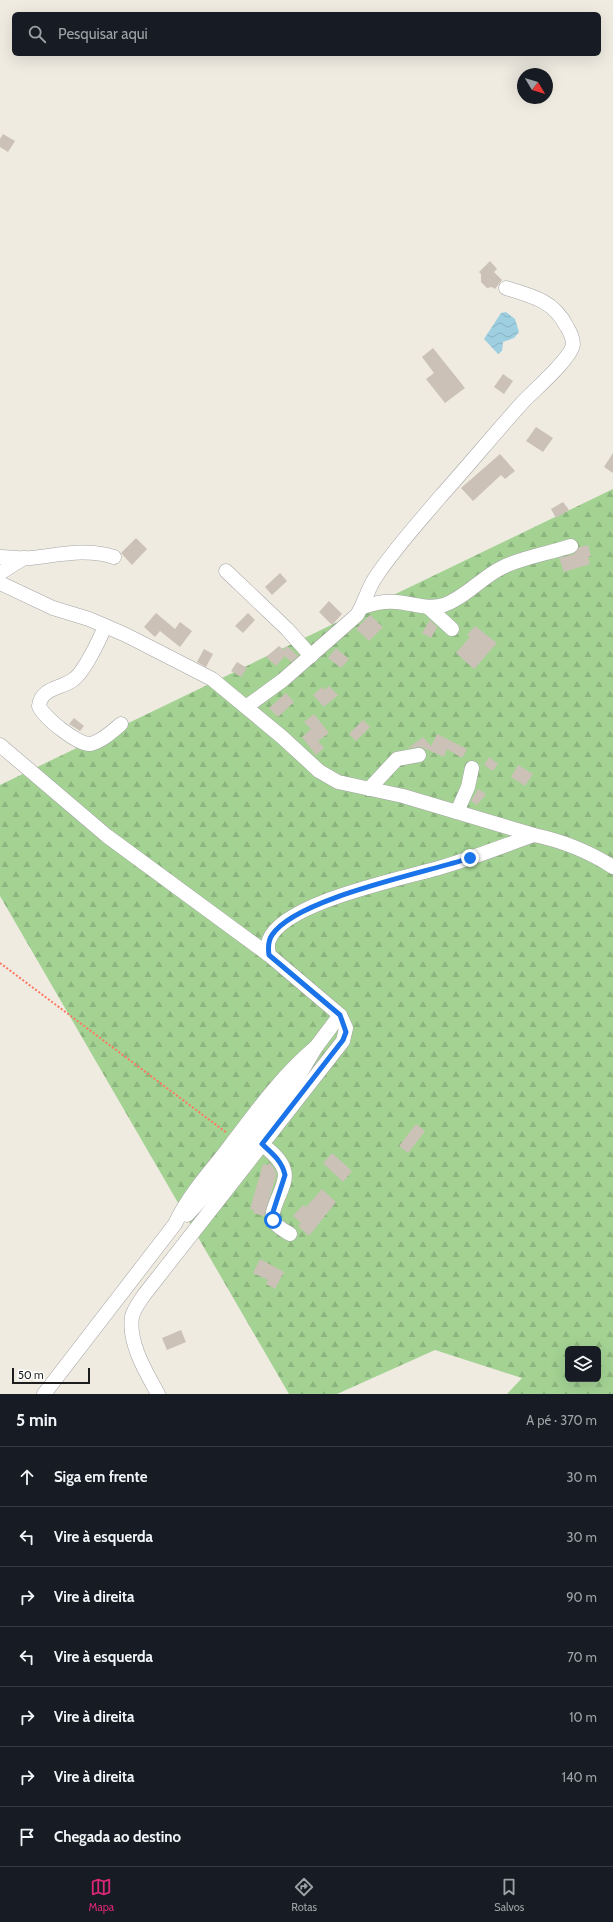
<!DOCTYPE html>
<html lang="pt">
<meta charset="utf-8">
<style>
:root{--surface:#171b24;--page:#242831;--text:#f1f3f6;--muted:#9ea1a6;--line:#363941;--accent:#db2777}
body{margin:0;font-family:Cabin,sans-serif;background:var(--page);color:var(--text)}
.controls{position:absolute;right:12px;bottom:12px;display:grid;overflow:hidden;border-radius:6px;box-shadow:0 4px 16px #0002}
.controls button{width:36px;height:36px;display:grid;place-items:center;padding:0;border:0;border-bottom:1px solid var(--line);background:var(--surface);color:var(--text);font:20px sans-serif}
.compass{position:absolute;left:517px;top:68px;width:36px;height:36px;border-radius:50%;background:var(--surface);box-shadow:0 4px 16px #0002;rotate:128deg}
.scale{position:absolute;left:12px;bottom:10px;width:78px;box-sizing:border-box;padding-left:4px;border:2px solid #1d1d1d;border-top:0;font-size:11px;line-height:14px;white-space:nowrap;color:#1d1d1d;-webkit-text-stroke:3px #fff;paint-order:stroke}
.stop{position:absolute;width:12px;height:12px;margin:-9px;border:3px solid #1a73e8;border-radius:50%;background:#fff}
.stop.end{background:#1a73e8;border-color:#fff;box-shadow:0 1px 4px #0008}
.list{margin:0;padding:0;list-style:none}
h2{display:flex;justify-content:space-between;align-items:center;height:52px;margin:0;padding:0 16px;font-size:17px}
h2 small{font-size:13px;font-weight:400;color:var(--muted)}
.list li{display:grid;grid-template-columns:26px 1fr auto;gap:12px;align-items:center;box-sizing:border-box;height:60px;padding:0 16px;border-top:1px solid var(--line)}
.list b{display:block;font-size:15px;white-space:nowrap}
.list em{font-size:13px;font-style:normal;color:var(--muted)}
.icon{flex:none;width:22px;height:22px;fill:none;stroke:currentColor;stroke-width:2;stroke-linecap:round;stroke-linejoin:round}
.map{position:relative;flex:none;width:613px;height:1394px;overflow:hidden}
.search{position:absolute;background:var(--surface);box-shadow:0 4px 16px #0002;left:12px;right:12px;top:12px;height:44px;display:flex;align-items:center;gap:10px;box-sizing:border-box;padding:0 14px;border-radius:6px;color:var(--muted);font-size:15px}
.sheet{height:472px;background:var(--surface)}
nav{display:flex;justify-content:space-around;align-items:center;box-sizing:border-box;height:56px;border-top:1px solid var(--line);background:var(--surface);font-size:11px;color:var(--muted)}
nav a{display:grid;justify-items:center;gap:2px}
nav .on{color:var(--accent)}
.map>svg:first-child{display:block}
.forest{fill:url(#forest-firs);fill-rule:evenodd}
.water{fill:url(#water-waves)}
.building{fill:#cbc1b7}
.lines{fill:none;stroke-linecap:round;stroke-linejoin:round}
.minor-casing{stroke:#a4a4a4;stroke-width:15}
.path{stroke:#ff7762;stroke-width:2;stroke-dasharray:2 2;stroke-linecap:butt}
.minor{stroke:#fff;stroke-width:14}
.route{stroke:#1a73e8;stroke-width:5}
</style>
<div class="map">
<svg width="613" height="1394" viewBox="0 0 613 1394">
<defs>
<pattern id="forest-firs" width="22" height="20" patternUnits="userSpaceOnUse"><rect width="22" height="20" fill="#a3d293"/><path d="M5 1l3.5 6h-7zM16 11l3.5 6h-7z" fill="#8cb47e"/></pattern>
<pattern id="water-waves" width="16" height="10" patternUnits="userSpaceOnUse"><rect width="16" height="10" fill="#9ecfe0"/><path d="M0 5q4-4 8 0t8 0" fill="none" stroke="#88b1c0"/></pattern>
</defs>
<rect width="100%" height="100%" fill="#efebe1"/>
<path class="forest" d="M613,489v905h-106l15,-16 -87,-28 -98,44h-48l-289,-498v-111zM568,1349h30v30h-30z"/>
<polygon class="water" points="506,312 515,319 519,332 514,338 503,342 502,351 498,354 484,339 501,313"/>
<g class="building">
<polygon points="3,134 15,141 8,152 0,147 0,139"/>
<polygon points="490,261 497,269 494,272 502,280 495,289 492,287 487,288 481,282 481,274 479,272"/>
<polygon points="433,348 465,388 445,403 426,379 434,373 422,357"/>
<polygon points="503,374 513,381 504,394 494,387"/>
<polygon points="536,427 553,438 543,452 526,441"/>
<polygon points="613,453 613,473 604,467"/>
<polygon points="500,454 515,471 505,479 501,475 473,501 461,488"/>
<polygon points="563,502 569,510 556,518 551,509"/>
<polygon points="136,538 147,549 132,565 121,553"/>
<polygon points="588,545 591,556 588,557 590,564 564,572 559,558 574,554 579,547"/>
<polygon points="280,573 287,581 272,595 265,587"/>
<polygon points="329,601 342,614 332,625 319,612"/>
<polygon points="156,613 175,629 180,622 192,631 180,647 160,631 155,637 144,627"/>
<polygon points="248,613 255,620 243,633 235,626"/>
<polygon points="370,615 383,627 369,641 356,629"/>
<polygon points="430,620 437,627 431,638 422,633"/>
<polygon points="475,626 497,643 474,669 456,653 470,637 467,635"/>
<polygon points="279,646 284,650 287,646 298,656 291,662 285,656 276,666 266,657"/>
<polygon points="336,648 349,659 341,668 328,658"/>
<polygon points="204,649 213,654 206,667 197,662"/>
<polygon points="237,662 247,668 241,677 231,671"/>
<polygon points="329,686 338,695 324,707 313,695 322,687 325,690"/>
<polygon points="286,693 294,702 278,717 269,708"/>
<polygon points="314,714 329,733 318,741 324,748 316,755 302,737 311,729 304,722"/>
<polygon points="74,718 84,726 80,731 69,724"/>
<polygon points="363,720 370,727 356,741 349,734"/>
<polygon points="437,734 467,749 462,758 447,749 444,757 421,747 408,748 423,737 431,746"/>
<polygon points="489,757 498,764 493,771 484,765"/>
<polygon points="518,765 533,774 525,786 511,777"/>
<polygon points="478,789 486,794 477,805 471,801"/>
<polygon points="416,1124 425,1131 408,1153 399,1146"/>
<polygon points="332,1153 352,1171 343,1182 323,1163"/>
<polygon points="269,1162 275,1170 276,1176 264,1216 253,1213 254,1210 250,1209 263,1164 268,1165"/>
<polygon points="322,1189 336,1202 309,1236 298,1226 301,1223 293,1216 303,1205 306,1207"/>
<polygon points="260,1259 284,1272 275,1289 266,1284 268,1280 253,1273"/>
<polygon points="181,1330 186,1342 167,1350 162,1338"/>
</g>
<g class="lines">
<g class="minor-casing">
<g id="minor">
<path d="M0,557c11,0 20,2 31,1 28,-3 55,-10 83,-1"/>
<polyline points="226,571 287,629 311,656"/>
<polyline points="0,573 24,558"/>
<path d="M0,583l53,25 36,11 37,16 86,44 70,58 37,34 19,11 65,14 131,39c29,6 54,16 79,32"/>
<path d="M363,607c11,-4 21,-6 33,-5 16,1 32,8 48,3 22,-8 38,-28 59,-38 20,-10 47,-14 68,-21"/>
<polyline points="428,607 452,629"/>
<path d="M105,626c-5,13 -21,46 -31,53 -12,10 -33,8 -35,27 4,11 39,39 51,38 11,-2 23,-13 31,-20"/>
<path d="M246,707l37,-27 74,-65c8,-13 11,-28 20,-40 19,-28 42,-53 63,-78 28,-31 54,-63 82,-94 11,-12 50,-45 51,-59 0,-5 -3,-12 -6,-17 -13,-26 -34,-31 -61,-39"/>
<path d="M0,745l107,91 162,119 71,60 6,13 -3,13 -199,254c-4,6 -11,15 -12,22 -4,26 14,55 26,77"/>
<polyline points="369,789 397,759 419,755"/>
<polyline points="457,812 468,787 472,768"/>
<path d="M269,955c-1,-5 -2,-10 0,-15 14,-38 136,-62 173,-73 31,-9 61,-21 92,-32"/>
<path d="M262,1144c8,7 19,15 22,26 6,15 -19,42 -9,53 4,5 10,8 15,11"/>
<polyline points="187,1215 202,1199 297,1079 316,1047 340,1015"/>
<path d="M44,1394l131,-170c12,-26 31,-48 49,-70 28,-37 56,-77 92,-107"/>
</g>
</g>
<polyline class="path" points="0,963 227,1133"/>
<use href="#minor" class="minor"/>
</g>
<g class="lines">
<path class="route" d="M273,1220l-1,-5 13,-40c-3,-14 -13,-22 -23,-31l81,-104 3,-8 -6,-17 -71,-60c-1,-7 -1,-14 3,-20 24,-37 153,-62 198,-77"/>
</g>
</svg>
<div class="controls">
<button><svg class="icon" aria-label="layers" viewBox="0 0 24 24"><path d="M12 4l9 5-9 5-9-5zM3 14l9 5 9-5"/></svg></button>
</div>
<svg class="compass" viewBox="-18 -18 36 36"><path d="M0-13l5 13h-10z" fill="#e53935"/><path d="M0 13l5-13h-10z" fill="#9ea1a6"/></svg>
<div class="scale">50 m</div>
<div class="stop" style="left:273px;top:1220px"></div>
<div class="stop end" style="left:470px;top:858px"></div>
<div class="search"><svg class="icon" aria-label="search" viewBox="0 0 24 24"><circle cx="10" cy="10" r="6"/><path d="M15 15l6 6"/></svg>Pesquisar aqui</div>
</div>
<section class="sheet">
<h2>5 min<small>A pé · 370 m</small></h2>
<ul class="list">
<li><svg class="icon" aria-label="ahead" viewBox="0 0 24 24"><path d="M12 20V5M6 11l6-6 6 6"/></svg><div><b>Siga em frente</b></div><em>30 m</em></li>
<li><svg class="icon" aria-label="left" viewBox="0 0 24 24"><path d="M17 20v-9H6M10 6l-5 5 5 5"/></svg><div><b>Vire à esquerda</b></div><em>30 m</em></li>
<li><svg class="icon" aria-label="right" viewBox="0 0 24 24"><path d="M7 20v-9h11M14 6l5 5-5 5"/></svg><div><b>Vire à direita</b></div><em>90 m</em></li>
<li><svg class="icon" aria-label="left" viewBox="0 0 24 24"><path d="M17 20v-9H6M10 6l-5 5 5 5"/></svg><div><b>Vire à esquerda</b></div><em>70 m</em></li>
<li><svg class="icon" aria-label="right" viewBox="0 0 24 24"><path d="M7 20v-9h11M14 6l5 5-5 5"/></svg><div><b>Vire à direita</b></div><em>10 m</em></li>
<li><svg class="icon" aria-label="right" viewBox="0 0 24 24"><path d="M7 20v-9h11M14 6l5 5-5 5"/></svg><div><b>Vire à direita</b></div><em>140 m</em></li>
<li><svg class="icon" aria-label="arrive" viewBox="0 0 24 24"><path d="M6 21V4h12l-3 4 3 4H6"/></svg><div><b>Chegada ao destino</b></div></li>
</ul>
</section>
<nav>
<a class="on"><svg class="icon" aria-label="map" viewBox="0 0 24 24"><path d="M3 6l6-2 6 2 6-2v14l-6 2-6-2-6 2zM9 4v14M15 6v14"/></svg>Mapa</a>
<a><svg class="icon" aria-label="directions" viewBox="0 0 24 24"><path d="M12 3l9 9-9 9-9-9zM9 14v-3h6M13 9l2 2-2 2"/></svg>Rotas</a>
<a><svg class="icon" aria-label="saved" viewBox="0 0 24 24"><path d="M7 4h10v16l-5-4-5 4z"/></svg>Salvos</a>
</nav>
